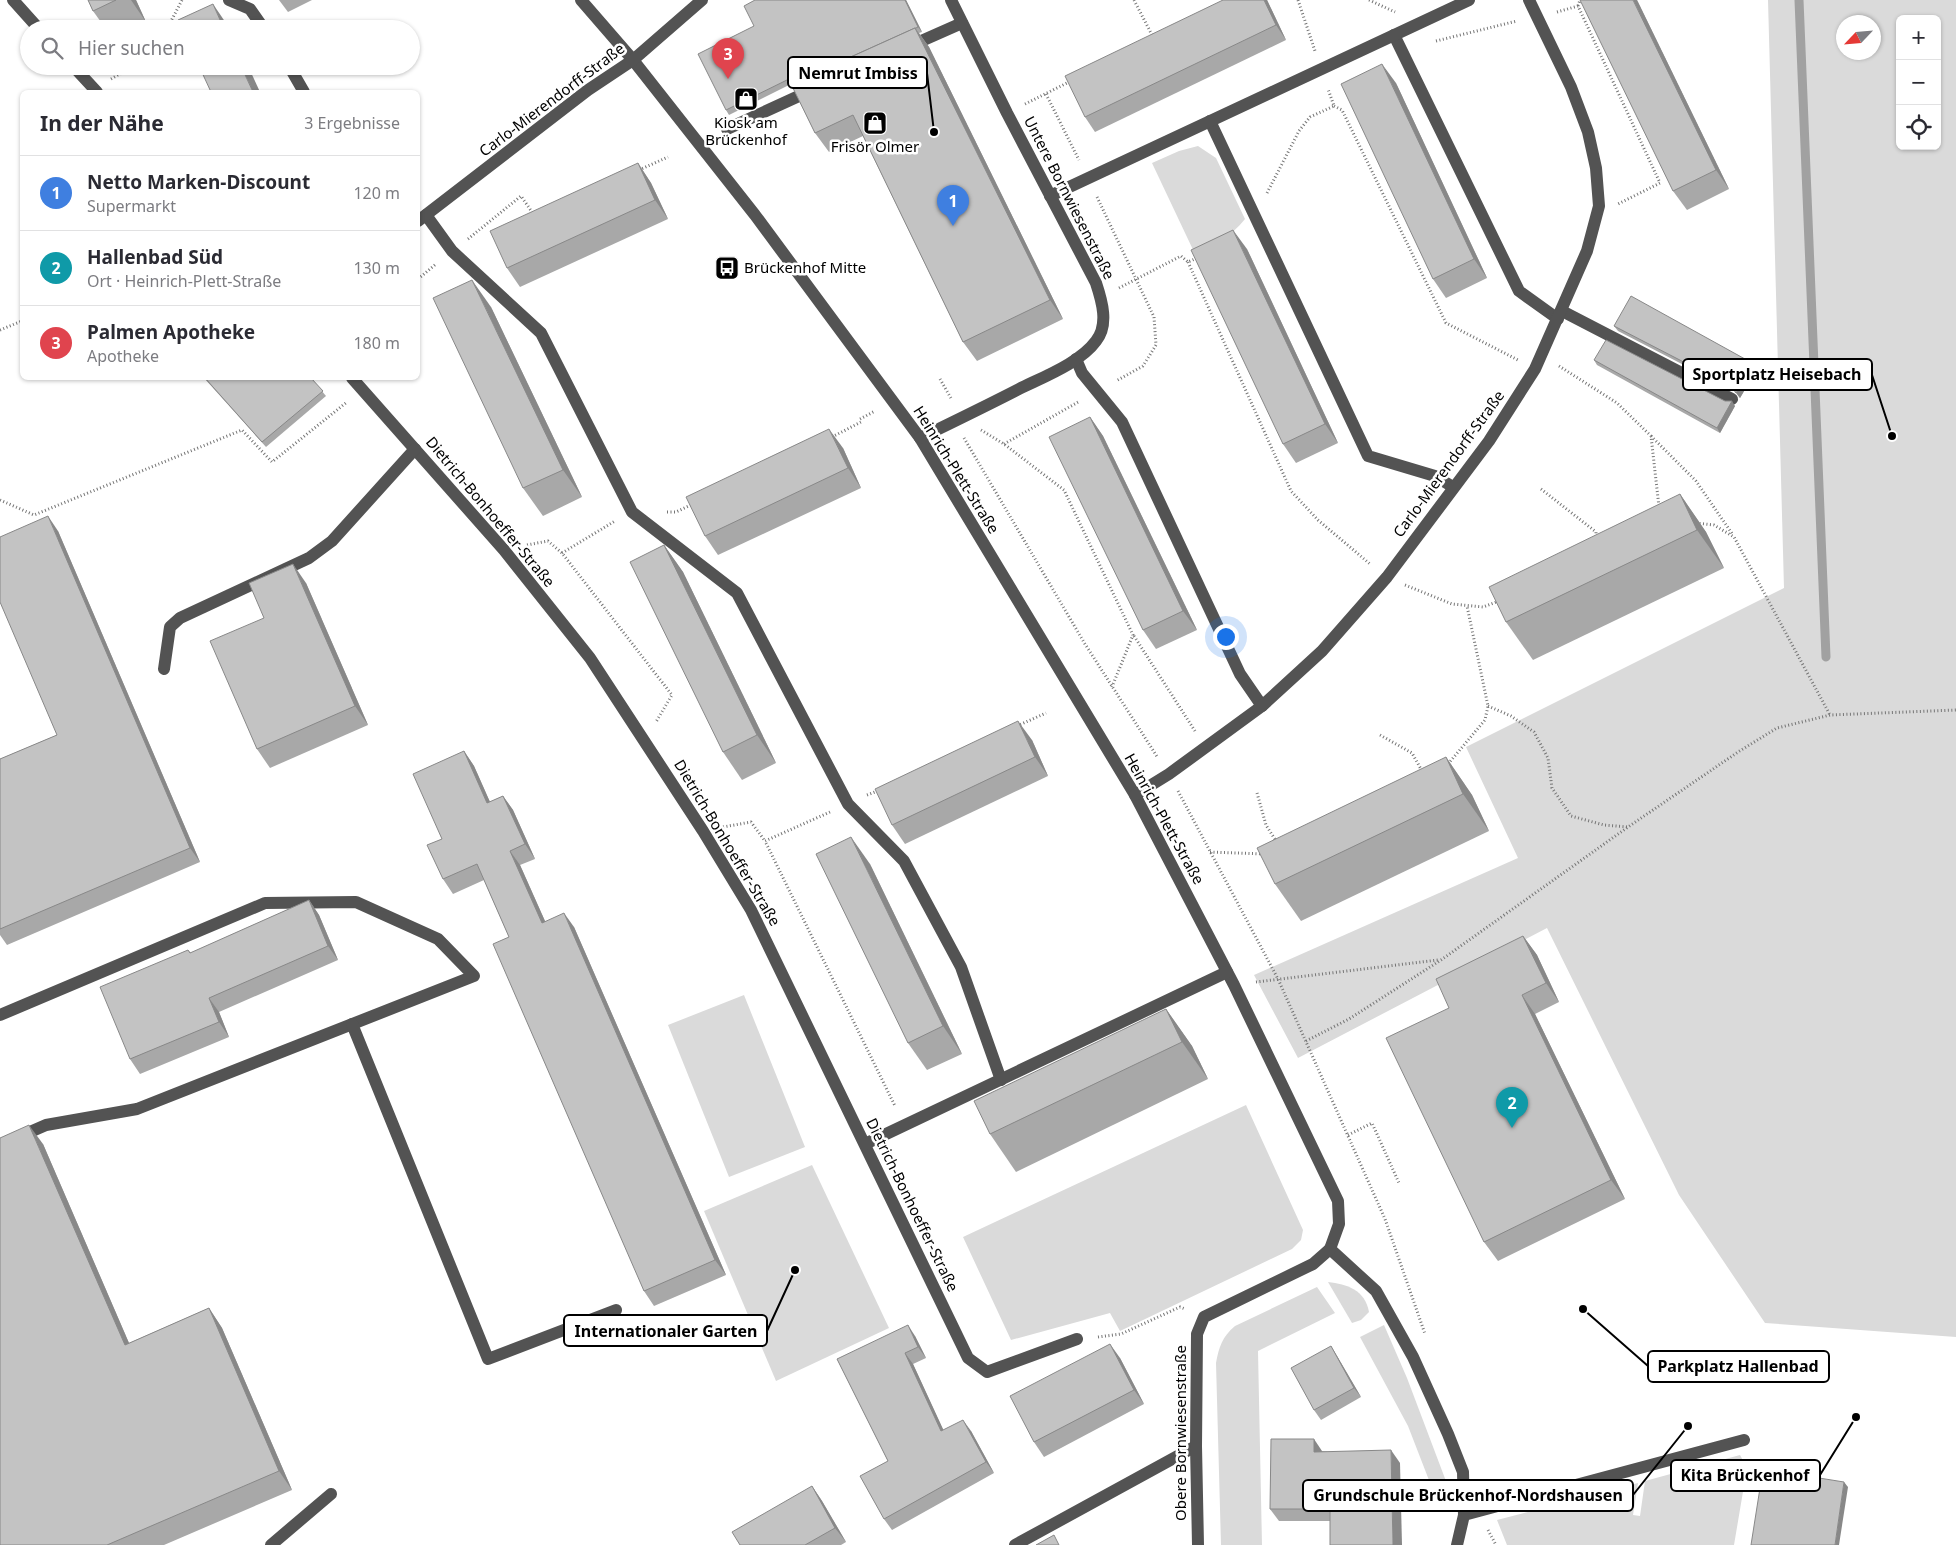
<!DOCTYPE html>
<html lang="de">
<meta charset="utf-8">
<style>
:root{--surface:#fff;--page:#f7f7f7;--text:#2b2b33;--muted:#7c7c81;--line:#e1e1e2;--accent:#0f766e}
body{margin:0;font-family:"Noto Sans",sans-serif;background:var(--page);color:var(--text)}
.controls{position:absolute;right:15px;top:15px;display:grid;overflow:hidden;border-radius:8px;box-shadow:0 1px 4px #0004}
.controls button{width:45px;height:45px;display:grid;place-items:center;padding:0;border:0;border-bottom:1px solid var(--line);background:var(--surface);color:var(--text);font:25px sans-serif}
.compass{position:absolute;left:1836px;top:15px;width:45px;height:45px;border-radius:50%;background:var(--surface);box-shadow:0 1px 4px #0004;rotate:244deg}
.you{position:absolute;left:1225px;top:636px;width:18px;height:18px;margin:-12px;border:4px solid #fff;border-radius:50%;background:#1a73e8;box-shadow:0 0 0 8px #1a73e833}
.badge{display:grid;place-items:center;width:32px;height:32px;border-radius:50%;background:var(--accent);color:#fff;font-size:16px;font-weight:700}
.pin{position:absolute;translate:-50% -41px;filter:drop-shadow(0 1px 2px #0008)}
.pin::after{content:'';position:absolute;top:26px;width:18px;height:15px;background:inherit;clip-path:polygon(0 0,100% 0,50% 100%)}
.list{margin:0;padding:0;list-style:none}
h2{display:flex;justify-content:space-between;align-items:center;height:65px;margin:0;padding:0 20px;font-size:21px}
h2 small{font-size:16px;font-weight:400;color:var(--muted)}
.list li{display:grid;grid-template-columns:32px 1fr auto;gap:15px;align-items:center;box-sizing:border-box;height:75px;padding:0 20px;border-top:1px solid var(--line)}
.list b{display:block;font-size:19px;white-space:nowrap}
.list p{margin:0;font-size:16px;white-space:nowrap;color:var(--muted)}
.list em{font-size:16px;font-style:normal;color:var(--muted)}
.icon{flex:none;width:28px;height:28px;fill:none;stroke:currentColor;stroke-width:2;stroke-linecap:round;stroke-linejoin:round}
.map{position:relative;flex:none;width:1956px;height:1545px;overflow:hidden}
.search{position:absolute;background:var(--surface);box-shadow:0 1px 4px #0004;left:20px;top:20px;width:400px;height:55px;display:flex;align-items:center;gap:12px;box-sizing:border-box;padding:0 18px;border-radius:28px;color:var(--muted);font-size:19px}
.panel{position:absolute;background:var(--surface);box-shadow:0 1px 4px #0004;left:20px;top:90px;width:400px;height:290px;border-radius:8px}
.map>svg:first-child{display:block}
.green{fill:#dadada;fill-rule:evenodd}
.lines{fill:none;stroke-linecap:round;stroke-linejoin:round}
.stream{stroke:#a1a1a1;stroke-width:9}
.path{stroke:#757575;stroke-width:3;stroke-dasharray:1 2.5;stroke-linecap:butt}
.minor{stroke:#535353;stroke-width:12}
.wall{fill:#a8a8a8}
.shaded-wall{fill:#888}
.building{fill:#c3c3c3;stroke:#888}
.labels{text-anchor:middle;stroke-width:5;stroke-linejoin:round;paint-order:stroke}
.street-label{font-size:15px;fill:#000;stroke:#fff}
.poi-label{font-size:15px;fill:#000;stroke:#fff}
.leader{fill:none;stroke:#000;stroke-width:2}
.callout-dot{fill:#000;stroke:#fff;stroke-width:2}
.callout{fill:#fff;stroke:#000;stroke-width:2}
.callout-label{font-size:16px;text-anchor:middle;font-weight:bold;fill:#000}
</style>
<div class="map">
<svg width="1956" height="1545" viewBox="0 0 1956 1545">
<rect width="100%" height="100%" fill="#fff"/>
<g class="green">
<path d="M1768,0h188v1337l-191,-14 -86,-128 -132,-267 -249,130 -44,-83 264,-117 -52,-111 318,-159zM1900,19h37v127h-37zM1844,22h30v30h-30z"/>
<path d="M1198,146l18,12 29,61c-14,18 -31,25 -50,35l-43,-91 27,-12z"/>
<polygon points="744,995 805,1147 729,1177 668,1025"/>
<polygon points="1246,1105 1303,1230 1301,1240 1292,1249 1120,1331 1110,1313 1011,1340 963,1237"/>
<polygon points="812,1165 889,1328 776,1381 704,1211"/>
<path d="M1328,1282c19,2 37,8 41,30l-8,8 -9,3z"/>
<path d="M1317,1287l18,26 -77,38 4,194h-41l-5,-182c3,-16 6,-26 19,-37z"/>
<polygon points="1384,1325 1407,1378 1452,1497 1450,1510 1439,1506 1408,1426 1360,1337"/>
<polygon points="1740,1455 1747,1468 1734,1545 1507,1545 1497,1520 1638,1483 1633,1515 1640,1516 1645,1481"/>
</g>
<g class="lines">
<polyline class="stream" points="1799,0 1826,657"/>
<g class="path">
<polyline points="1134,0 1153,37"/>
<polyline points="1298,0 1315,51"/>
<polyline points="1369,0 1395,12"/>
<polyline points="1578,6 1580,0"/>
<polyline points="1557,12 1578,6 1660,183 1618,204"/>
<polyline points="167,29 182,0"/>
<polyline points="1436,41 1517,21"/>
<polyline points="111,79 134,66"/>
<polyline points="1046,94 1079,160"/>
<polyline points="1025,104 1071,81"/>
<polyline points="1334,106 1342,110 1446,323 1518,360"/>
<polyline points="639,170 668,157"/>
<polyline points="1267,193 1299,131 1310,117 1334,106 1328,89"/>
<polyline points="1097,197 1154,317 1156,345 1143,366 1116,381"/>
<polyline points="468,239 521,196 534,215"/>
<polyline points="1188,262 1291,491 1318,520 1370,564"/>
<polyline points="418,279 436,264"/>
<polyline points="1119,288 1181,256 1188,262 1197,258"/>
<polyline points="0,330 22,321"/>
<polyline points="1559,366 1617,403 1651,436 1659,507"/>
<polyline points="940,379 952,400"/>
<polyline points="860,419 875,411"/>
<polyline points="981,430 1004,444 1064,490 1133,635 1112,687"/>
<polyline points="1651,436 1696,481 1733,535"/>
<polyline points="832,437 861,422"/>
<polyline points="964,438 1085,644 1158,758"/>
<polyline points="1004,444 1080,401"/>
<polyline points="1541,489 1596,532 1596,539"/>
<polyline points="0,500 34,515 242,430 272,462 347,402"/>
<polyline points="667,512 676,512 693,504"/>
<polyline points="1696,523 1714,525 1734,537 1830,715"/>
<polyline points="527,545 548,541 562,553 672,695 656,722"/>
<polyline points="562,553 615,521"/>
<polyline points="1405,585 1452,604 1483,607 1499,601"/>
<polyline points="1134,636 1195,731"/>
<polyline points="1488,706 1511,716 1534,732 1548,758 1552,788 1571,816 1604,825 1628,827"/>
<polyline points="1017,726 1046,713"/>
<polyline points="1380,735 1412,753 1422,771"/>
<polyline points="1448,764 1485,720 1488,706 1467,606"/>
<polyline points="1178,791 1278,979 1385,1219 1425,1334"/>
<polyline points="1257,793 1266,825 1276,841"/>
<polyline points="867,795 880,790"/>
<polyline points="830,812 765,841 895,1106"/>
<polyline points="723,827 751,822 765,841"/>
<polyline points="1210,852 1264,854"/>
<polyline points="1256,982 1438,960"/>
<polyline points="1306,1041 1349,1019 1441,960 1628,827 1738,752 1777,728 1830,715 1956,710"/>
<polyline points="1348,1135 1372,1123 1399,1183"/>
<polyline points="1098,1337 1121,1334 1180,1307 1185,1309"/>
<polyline points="1488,1530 1496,1545"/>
</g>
<g class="minor">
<polyline points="13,0 39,29"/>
<polyline points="229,0 250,9 264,29"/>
<polyline points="581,0 633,60 755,215 920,438 1135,795 1234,985 1338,1201 1339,1224 1330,1249"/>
<polyline points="1394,35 1519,291 1558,319"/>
<polyline points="910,46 962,23"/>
<polyline points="73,66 97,92"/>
<polyline points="289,66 304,92"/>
<polyline points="1210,121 1368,456 1435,476 1453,487"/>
<polyline points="727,129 812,90"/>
<polyline points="1050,196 1469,0"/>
<polyline points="426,215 452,251 541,333 632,512 737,593 848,804 904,861 961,967 1001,1080"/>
<polyline points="418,221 588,90 633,60 702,0"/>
<polyline points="1562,311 1732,399"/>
<polyline points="1076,359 1082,373 1122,422 1240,674 1262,706"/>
<polyline points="352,378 504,550 590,658 703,831 751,910 968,1358 987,1372 1077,1339"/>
<path d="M920,438c33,-16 66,-32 99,-49 24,-12 61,-26 77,-48 13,-16 6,-40 0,-58l-89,-170 -56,-113"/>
<polyline points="164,669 170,627 180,618 309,558 332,541 415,449"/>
<polyline points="1135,795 1169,774 1262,706 1322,651 1387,577 1489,441 1535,369 1587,251 1599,206 1596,168 1588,132 1571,87 1529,0"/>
<polyline points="0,1015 265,903 356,902 438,939 474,976 137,1109 46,1125 0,1145"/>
<polyline points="352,1024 488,1359 616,1310"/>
<polyline points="865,1144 1227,972"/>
<polyline points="1330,1249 1376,1291 1413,1357 1448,1434 1463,1472 1464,1515 1457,1545"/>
<polyline points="1464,1515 1744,1440"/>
<polyline points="271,1545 331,1494"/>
<polyline points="1015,1545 1196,1446"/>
<polyline points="1198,1545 1196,1446 1197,1334 1204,1317 1313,1264 1330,1249"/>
</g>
</g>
<g class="wall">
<polygon points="88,0 136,0 146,22 133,29 106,29 93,11"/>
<polygon points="279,0 312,0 288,12"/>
<polygon points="755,0 906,0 922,32 919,33 929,47 1063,319 977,361 963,342 863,136 829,152 815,133 791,84 729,115 726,110 754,26"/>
<polygon points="1223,0 1267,0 1286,40 1095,132 1085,117"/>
<polygon points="1637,0 1729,189 1687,210 1673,191"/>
<polygon points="1396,83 1487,278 1446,298 1433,279"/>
<polygon points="638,163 651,183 668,219 520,287 507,268"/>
<polygon points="1247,249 1338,443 1296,463 1283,444"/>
<polygon points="491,307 582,497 543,516 523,488"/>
<polygon points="1614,326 1754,364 1757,369 1740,398 1736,392 1618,331"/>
<polygon points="1594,360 1735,406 1720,433 1597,365"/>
<polygon points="204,378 311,378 326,396 266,447"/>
<polygon points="1090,417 1103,436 1197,630 1156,649 1143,630"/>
<polygon points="843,448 861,488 718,555 705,536"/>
<polygon points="1680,494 1706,532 1724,568 1533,660 1506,622"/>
<polygon points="58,531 200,862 7,945 0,935 0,759 57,735"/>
<polygon points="664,545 683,572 776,763 742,780 723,752"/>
<polygon points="306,583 368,725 270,768 257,749 264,618"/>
<polygon points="1032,740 1048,776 905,844 892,825"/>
<polygon points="464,751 474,766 490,802 503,796 513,810 535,859 520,865 545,921 574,927 726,1275 654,1306 644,1291 509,937 484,880 453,894 443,879 442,839"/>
<polygon points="1446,757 1472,795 1489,831 1301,921 1275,884"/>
<polygon points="870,864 962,1054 927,1070 908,1043"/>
<polygon points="309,900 319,915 338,960 219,1012 229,1037 140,1074 130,1059 188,950 191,953"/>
<polygon points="1523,936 1537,955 1559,1002 1535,1014 1625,1199 1498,1261 1484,1242 1449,1008"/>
<polygon points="1166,1009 1192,1046 1208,1079 1016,1172 990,1134"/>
<polygon points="43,1144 129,1343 209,1308 222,1328 292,1490 164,1545 0,1545"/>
<polygon points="915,1336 926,1358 913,1364 943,1430 971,1431 994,1473 892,1530 884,1519 888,1461 837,1359"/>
<polygon points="1331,1346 1337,1356 1361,1397 1321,1420 1314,1410"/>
<polygon points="1120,1358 1144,1404 1044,1457 1034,1442"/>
<polygon points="1322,1451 1400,1463 1330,1521 1279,1521 1270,1509"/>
<polygon points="812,1486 822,1501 846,1542 841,1545 740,1545"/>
</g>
<g class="shaded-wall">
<polygon points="131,0 136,0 146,22"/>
<polygon points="905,0 906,0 922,32 918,27"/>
<polygon points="1264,0 1267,0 1286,40 1276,25"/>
<polygon points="1633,0 1637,0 1729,189 1716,170"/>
<polygon points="213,4 230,29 224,29"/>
<polygon points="915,28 929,47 1063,319 1050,300"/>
<polygon points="1382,64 1396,83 1487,278 1474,259"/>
<polygon points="241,66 248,66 260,92 253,92"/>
<polygon points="638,163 651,183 668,219 655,200"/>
<polygon points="1233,230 1247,249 1338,443 1325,424"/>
<polygon points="472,280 491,307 582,497 563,470"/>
<polygon points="1754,364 1757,369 1740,398 1736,393"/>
<polygon points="1732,401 1735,406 1720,433 1717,428"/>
<polygon points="1090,417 1103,436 1197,630 1183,611"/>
<polygon points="829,429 843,448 861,488 848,468"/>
<polygon points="1680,494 1706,532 1724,568 1697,530"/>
<polygon points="48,516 58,531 200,862 190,848"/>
<polygon points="664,545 683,572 776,763 757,735"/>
<polygon points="293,564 306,583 368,725 355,706"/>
<polygon points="1018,721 1032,740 1048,776 1035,757"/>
<polygon points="464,751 474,766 497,818 487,803"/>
<polygon points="1446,757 1472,795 1489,831 1463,794"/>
<polygon points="503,796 513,810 535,859 525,844"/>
<polygon points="851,837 870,864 962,1054 943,1026"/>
<polygon points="510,851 520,865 552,937 542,923"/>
<polygon points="309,900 319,915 338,960 328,946"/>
<polygon points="564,913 574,927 726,1275 715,1260"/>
<polygon points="1523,936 1537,955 1559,1002 1546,983"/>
<polygon points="1522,995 1535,1014 1625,1199 1611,1180"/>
<polygon points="209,998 219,1012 229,1037 219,1022"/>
<polygon points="1166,1009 1192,1046 1208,1079 1182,1042"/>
<polygon points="29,1125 43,1144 138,1364 125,1345"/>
<polygon points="209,1308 222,1328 292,1490 279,1471"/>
<polygon points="908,1325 915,1336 926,1358 918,1347"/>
<polygon points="1110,1344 1120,1358 1144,1404 1134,1390"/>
<polygon points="1331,1346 1337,1356 1361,1397 1354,1388"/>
<polygon points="905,1353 913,1364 949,1442 941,1431"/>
<polygon points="963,1420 971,1431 994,1473 986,1462"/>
<polygon points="1314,1439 1322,1451 1322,1464 1314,1452"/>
<polygon points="1391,1450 1400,1463 1402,1545 1393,1545"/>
<polygon points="1844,1482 1848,1487 1839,1545 1835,1545"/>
<polygon points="812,1486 822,1501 846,1542 835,1528"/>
</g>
<g class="building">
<polygon points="88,0 116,0 93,11"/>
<polygon points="755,0 905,0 918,27 916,28 915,28 793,83 791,78 726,110 698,54 754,26 744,6"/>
<polygon points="1223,0 1264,0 1276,25 1085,117 1065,76"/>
<polygon points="1580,0 1633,0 1716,170 1673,191"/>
<polygon points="213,4 224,29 182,29 178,20"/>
<polygon points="915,28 1050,300 963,342 853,115 815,133 791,84"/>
<polygon points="1382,64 1474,259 1433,279 1341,84"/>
<polygon points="199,66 241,66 253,92 211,92"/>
<polygon points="638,163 655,200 507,268 490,231"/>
<polygon points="1233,230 1325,424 1283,444 1191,250"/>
<polygon points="472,280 563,470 523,488 433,298"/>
<polygon points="1631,296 1754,364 1736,393 1732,387 1614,326"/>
<polygon points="1606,340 1725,401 1732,401 1717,428 1594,360"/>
<polygon points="205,378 311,378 323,391 262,442"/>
<polygon points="1090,417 1183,611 1143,630 1049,437"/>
<polygon points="829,429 848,468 705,536 686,497"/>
<polygon points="1680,494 1697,530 1506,622 1489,587"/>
<polygon points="48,516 190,848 0,929 0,759 57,735 0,602 0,537"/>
<polygon points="664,545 757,735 723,752 630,562"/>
<polygon points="293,564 355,706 257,749 210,641 264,618 249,583"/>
<polygon points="1018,721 1035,757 892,825 875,789"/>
<polygon points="464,751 487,803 503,796 525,844 510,851 542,923 564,913 715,1260 644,1291 493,944 509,937 477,864 443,879 427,845 442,839 413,774"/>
<polygon points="1446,757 1463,794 1275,884 1257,848"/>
<polygon points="851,837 943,1026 908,1043 816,854"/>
<polygon points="309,900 328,946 209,998 219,1022 130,1059 100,987 188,950 190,953"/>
<polygon points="1523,936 1546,983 1522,995 1611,1180 1484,1242 1386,1038 1449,1008 1436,979"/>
<polygon points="1166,1009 1182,1042 990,1134 974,1101"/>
<polygon points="29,1125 125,1345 209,1308 279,1471 107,1545 0,1545 0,1138"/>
<polygon points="908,1325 918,1347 905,1353 941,1431 963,1420 986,1462 884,1519 860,1476 888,1461 837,1359"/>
<polygon points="1110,1344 1134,1390 1034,1442 1010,1396"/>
<polygon points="1331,1346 1354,1388 1314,1410 1291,1368"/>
<polygon points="1271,1439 1314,1439 1314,1452 1391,1450 1393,1545 1330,1545 1330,1509 1270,1509"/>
<polygon points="1763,1469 1844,1482 1835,1545 1751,1545"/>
<polygon points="812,1486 835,1528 805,1545 740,1545 732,1532"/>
<polygon points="1054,1535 1059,1545 1036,1545"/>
</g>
<defs>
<g id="shop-square" transform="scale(1.25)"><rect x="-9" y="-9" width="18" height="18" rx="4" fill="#000" stroke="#fff"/><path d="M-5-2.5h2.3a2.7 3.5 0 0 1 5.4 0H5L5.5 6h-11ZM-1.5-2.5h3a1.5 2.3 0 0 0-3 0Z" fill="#fff"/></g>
<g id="bus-square" transform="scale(1.25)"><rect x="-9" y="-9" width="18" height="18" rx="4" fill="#000" stroke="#fff"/><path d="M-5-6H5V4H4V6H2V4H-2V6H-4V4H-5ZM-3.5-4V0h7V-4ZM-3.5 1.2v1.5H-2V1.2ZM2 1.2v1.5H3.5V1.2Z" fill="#fff"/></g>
</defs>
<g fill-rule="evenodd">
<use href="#shop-square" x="746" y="99"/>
<use href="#shop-square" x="875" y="123"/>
<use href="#bus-square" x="727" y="268"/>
</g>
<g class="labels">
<g class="street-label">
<text transform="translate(552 100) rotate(-37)" y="5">Carlo-Mierendorff-Straße</text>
<text transform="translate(1069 198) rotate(63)" y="5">Untere Bornwiesenstraße</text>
<text transform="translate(1449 464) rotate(-54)" y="5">Carlo-Mierendorff-Straße</text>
<text transform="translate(956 470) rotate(58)" y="5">Heinrich-Plett-Straße</text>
<text transform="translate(490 512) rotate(50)" y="5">Dietrich-Bonhoeffer-Straße</text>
<text transform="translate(1164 819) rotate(61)" y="5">Heinrich-Plett-Straße</text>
<text transform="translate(727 843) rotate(59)" y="5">Dietrich-Bonhoeffer-Straße</text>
<text transform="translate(912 1205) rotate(64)" y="5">Dietrich-Bonhoeffer-Straße</text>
<text transform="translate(1181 1433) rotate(-90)" y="5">Obere Bornwiesenstraße</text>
</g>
<g class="poi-label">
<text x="746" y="128">Kiosk am<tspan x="746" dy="17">Brückenhof</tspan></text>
<text x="875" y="152">Frisör Olmer</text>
<text x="744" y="273" text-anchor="start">Brückenhof Mitte</text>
</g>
</g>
<path class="leader" d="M934 132L927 73M1892 436L1872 375M795 1270L767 1331M1583 1309L1648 1366M1856 1417L1820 1475M1688 1426L1633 1495"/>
<g class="callout-dot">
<circle cx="934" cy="132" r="5"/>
<circle cx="1892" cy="436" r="5"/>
<circle cx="795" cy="1270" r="5"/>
<circle cx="1583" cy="1309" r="5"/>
<circle cx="1856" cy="1417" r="5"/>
<circle cx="1688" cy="1426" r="5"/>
</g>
<g class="callout">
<rect x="788" y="57" width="139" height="31" rx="5"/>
<rect x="1683" y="359" width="189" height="31" rx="5"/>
<rect x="564" y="1315" width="203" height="31" rx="5"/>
<rect x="1648" y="1351" width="181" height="31" rx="5"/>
<rect x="1671" y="1460" width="149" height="31" rx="5"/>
<rect x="1303" y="1480" width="330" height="31" rx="5"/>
</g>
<g class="callout-label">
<text x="858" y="79">Nemrut Imbiss</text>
<text x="1777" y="380">Sportplatz Heisebach</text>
<text x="666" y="1337">Internationaler Garten</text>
<text x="1738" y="1372">Parkplatz Hallenbad</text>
<text x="1745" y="1481">Kita Brückenhof</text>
<text x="1468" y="1501">Grundschule Brückenhof-Nordshausen</text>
</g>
</svg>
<div class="controls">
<button>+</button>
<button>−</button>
<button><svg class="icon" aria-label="locate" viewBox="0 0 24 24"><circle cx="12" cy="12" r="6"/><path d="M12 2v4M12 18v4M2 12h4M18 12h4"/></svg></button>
</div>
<svg class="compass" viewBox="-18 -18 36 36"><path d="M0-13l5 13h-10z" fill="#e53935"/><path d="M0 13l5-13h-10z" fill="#7c7c81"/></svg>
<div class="you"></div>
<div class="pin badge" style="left:953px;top:226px;background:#3f7fe0">1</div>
<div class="pin badge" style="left:1512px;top:1128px;background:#0f9aa8">2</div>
<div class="pin badge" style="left:728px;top:79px;background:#e0444e">3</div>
<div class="search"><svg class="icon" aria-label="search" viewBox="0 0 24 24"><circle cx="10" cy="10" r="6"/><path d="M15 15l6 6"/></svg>Hier suchen</div>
<section class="panel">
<h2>In der Nähe<small>3 Ergebnisse</small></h2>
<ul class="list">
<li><span class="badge" style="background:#3f7fe0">1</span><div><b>Netto Marken-Discount</b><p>Supermarkt</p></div><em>120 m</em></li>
<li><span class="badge" style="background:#0f9aa8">2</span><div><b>Hallenbad Süd</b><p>Ort · Heinrich-Plett-Straße</p></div><em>130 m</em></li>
<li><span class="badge" style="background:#e0444e">3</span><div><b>Palmen Apotheke</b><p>Apotheke</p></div><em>180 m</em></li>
</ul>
</section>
</div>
